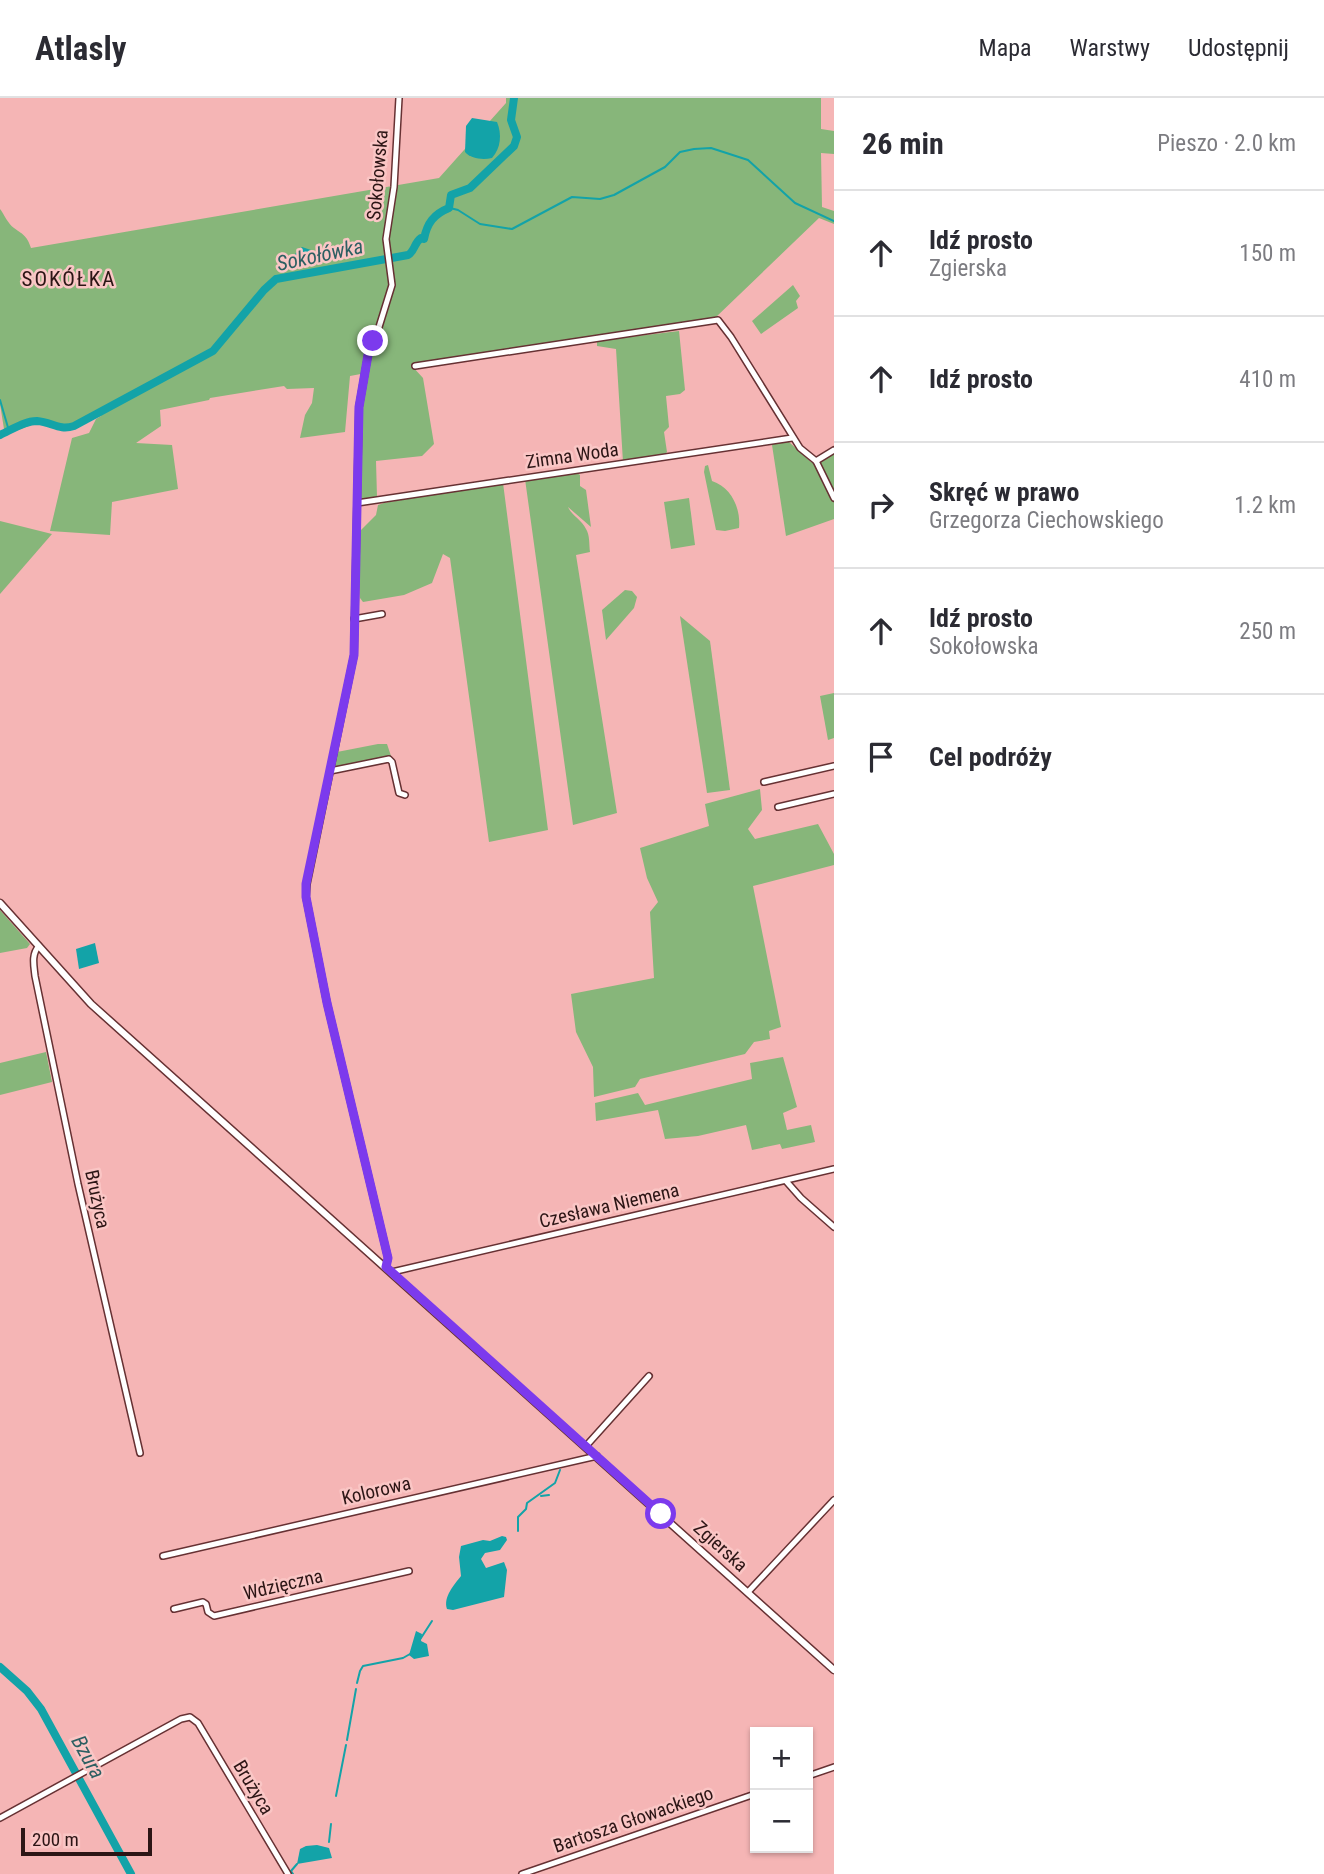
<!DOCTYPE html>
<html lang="pl">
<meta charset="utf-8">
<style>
:root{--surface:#fff;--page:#f7f7f7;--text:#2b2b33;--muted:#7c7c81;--line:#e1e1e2}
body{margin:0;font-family:"Roboto Condensed",sans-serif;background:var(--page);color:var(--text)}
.controls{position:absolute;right:21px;bottom:21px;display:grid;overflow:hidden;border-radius:0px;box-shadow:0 2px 5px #0004}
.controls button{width:63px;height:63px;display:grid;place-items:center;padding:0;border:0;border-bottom:2px solid var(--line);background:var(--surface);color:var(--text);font:35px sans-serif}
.scale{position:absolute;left:21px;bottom:18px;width:131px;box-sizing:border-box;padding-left:7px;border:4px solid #2c1515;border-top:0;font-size:19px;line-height:24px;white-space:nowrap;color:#2c1515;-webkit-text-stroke:5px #fac6c5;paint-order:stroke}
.stop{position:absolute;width:21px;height:21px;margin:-16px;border:5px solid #7c3aed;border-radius:50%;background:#fff}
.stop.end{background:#7c3aed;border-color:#fff;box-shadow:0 2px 7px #0008}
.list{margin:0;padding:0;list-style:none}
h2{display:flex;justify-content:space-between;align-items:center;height:91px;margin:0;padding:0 28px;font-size:30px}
h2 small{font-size:23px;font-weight:400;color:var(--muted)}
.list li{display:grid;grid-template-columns:46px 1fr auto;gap:21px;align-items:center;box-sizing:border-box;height:126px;padding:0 28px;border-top:2px solid var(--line)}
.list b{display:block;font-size:26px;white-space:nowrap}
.list p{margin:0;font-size:23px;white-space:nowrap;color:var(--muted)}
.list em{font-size:23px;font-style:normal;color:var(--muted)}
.icon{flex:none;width:38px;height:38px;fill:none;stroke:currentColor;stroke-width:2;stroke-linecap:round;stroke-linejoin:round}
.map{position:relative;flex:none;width:834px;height:1776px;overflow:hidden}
header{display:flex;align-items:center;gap:42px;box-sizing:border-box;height:98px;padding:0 35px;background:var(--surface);border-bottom:2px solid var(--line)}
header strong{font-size:33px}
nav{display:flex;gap:38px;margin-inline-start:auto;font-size:24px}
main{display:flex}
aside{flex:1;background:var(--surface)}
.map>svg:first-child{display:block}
.green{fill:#87b67a}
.water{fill:#13a3a8}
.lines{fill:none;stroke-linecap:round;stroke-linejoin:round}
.stream{stroke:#13a3a8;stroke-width:2}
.river{stroke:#13a3a8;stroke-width:8}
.minor-casing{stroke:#663133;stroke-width:8}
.major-casing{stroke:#663133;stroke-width:9}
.minor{stroke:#fff;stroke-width:5}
.major{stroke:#fff;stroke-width:6}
.route{stroke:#7c3aed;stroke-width:9}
.labels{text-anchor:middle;stroke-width:5;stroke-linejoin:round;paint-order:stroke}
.street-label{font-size:19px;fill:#2c1515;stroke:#fac6c5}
.water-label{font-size:21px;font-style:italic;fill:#2c5f62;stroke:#fac6c5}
.neighbourhood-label{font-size:21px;letter-spacing:2px;fill:#2c1515;stroke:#fac6c5}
</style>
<header>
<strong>Atlasly</strong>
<nav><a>Mapa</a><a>Warstwy</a><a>Udostępnij</a></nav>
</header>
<main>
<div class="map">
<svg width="834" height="1776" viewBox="0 0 834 1776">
<rect width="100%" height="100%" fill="#f5b5b5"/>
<g class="green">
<path d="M506,0h315v31l13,2v23l-13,-1 1,54 12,4v13l-15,-6 -104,100 -303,48 11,12 11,66 -12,12 -46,5 1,36 -17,4 3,-111 3,-17 -16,3 -5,56 -45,6 5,-23 7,-12 2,-15 -27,1 -3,-3 -74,12 -1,2 -49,10 1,16 -25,17 36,2 6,44 -66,13 -2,33 -60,-4 22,-93 17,-5 7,-14 5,-3 -45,13 -19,-6 -27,10 -6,-4 -4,-25v-195c4,5 8,15 14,19 10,7 13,8 17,20l408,-70 67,-75z"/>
<polygon points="793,187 800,198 796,203 798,210 761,236 752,223"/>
<polygon points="679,233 685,292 680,296 666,298 669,329 664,334 667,354 663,358 623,364 616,251 597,248 597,243"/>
<polygon points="789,344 811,364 819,365 834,354 834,421 786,438 772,347 774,345"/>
<path d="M708,367l4,16c19,6 29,27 27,47l-14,3 -9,-1 -12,-58 1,-6z"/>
<path d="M577,375l3,2v11l6,4 5,37 -23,-20c4,9 14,13 18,22 4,6 3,16 4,23l-14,3 41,258 -44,12 -48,-346z"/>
<polygon points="503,385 548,732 489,744 450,460 443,456 432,485 404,497 363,504 360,500 358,435 376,417 378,407 384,405"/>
<polygon points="689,400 695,447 671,451 664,404"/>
<polygon points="0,423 52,436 0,496"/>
<polygon points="625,492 632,493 637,499 634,510 606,542 602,512"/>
<polygon points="680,518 710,543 730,692 707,695"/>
<polygon points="834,595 834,640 828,642 820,598"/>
<polygon points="378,646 387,646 391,658 334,670 337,654"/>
<polygon points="760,691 762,712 748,731 755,741 818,726 834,756 834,767 753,788 781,929 769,933 770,941 754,944 745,956 640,981 635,989 594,999 593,969 576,934 571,896 654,880 650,814 658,804 647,780 640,750 709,728 705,706"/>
<polygon points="0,812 30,846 27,850 0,855"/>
<polygon points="46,954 52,984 0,997 0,965"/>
<polygon points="783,959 797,1009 783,1015 787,1032 811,1027 815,1044 782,1051 780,1046 752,1052 746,1027 698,1038 665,1041 658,1012 596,1023 595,1005 638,995 645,1007 752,981 750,965"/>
</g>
<g class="water">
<path d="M472,20l25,4c5,12 4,26 -5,36 -9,2 -21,1 -27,-6l1,-26z"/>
<polygon points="302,149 311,152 313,161 310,167 298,170 295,156"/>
<polygon points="95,845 99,865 79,871 76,851"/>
<path d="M502,1438l4,1 1,3 -7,10 -15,3 -4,6 5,9 18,-6 3,8 -3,27 -51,13 -6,-1c-4,-12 7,-24 14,-33l-2,-19 2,-11 22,-6 7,1z"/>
<polygon points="416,1533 422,1536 421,1543 427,1546 429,1558 414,1561 409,1557"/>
<polygon points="317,1747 329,1750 332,1760 297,1766 300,1751 306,1748"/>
</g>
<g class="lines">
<g class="stream">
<polyline points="450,110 458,112 480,126 512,131 572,99 600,101 614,97 665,69 680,54 694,51 711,50 748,62 795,105 834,123"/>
<polyline points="0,302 9,333"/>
<polyline points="541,1398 549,1397"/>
<polyline points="518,1433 518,1419 526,1411 527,1405 555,1385 560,1372"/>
<polyline points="421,1540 432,1523"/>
<polyline points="357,1585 360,1573 363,1568 403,1560 410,1556"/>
<polyline points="347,1642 356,1591"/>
<polyline points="336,1698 346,1647"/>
<polyline points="329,1744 331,1726"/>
<polyline points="293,1776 291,1773 297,1766"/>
</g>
<g class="river">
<path d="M0,337c11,-5 24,-14 37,-14 15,1 22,10 37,5l139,-75 51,-61 12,-11 132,-24c7,-4 6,-12 13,-17l3,1c3,-16 10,-25 25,-31l2,-13 19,-7 44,-42 3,-9 -6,-17 3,-22"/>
<polyline points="0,1569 27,1593 41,1611 131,1776"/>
</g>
<g class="minor-casing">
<g id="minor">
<polyline points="415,268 718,222 731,239 800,350 816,363 834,352"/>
<polyline points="816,363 834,400"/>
<polyline points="357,405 792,340"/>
<polyline points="354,521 382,516"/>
<polyline points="330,673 389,661 392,664 399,695 405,697"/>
<polyline points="764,684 834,668"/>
<polyline points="778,709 834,696"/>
<path d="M39,848c-8,8 -5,20 -4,30l43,208 62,269"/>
<polyline points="786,1083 801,1100 834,1129"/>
<polyline points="386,1169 388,1160 327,905 306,799 307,786 354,557 359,309 368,257 379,229 392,187 386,141 394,89 399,0"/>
<polyline points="392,1174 834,1071"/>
<polyline points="586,1348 649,1278"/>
<polyline points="163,1458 597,1358"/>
<polyline points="748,1494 834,1402"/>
<polyline points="174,1511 203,1504 206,1506 208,1514 214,1518 409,1473"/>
<polyline points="808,1678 834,1669"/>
<polyline points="0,1720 181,1621 190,1619 198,1625 288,1776"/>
<polyline points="522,1776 755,1696"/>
</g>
</g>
<g class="major-casing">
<polyline id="major" points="0,805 91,906 834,1572"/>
</g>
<use href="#minor" class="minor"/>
<use href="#major" class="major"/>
</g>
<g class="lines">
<polyline class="route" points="373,243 368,257 359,309 354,557 306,786 306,799 327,905 388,1160 386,1169 661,1416"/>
</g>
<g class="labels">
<g class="street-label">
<text transform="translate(377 77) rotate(-85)" y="7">Sokołowska</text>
<text transform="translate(572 357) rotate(-8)" y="7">Zimna Woda</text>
<text transform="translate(98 1101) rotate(78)" y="7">Brużyca</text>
<text transform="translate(609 1107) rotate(-13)" y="7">Czesława Niemena</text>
<text transform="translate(376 1392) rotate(-13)" y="7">Kolorowa</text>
<text transform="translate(721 1448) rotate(42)" y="7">Zgierska</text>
<text transform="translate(283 1486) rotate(-13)" y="7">Wdzięczna</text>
<text transform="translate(254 1689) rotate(59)" y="7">Brużyca</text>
<text transform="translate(633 1721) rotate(-19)" y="7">Bartosza Głowackiego</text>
</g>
<g class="water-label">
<text transform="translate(320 157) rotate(-12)" y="7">Sokołówka</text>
<text transform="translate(88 1659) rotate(61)" y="7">Bzura</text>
</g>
<g class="neighbourhood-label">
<text x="69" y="188">SOKÓŁKA</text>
</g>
</g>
</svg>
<div class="controls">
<button>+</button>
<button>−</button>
</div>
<div class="scale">200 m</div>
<div class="stop" style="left:661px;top:1416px"></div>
<div class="stop end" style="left:373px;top:243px"></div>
</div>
<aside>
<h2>26 min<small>Pieszo · 2.0 km</small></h2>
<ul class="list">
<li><svg class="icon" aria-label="ahead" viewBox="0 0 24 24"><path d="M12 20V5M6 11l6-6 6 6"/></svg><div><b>Idź prosto</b><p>Zgierska</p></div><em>150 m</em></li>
<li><svg class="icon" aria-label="ahead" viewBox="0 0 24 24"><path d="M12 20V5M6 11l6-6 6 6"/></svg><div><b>Idź prosto</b></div><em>410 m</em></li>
<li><svg class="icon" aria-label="right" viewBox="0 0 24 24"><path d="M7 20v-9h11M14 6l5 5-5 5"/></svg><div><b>Skręć w prawo</b><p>Grzegorza Ciechowskiego</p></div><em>1.2 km</em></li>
<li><svg class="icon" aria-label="ahead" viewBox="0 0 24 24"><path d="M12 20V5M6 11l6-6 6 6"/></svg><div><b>Idź prosto</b><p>Sokołowska</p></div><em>250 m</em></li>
<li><svg class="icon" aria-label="arrive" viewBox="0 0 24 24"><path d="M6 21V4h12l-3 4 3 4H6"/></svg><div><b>Cel podróży</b></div></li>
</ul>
</aside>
</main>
